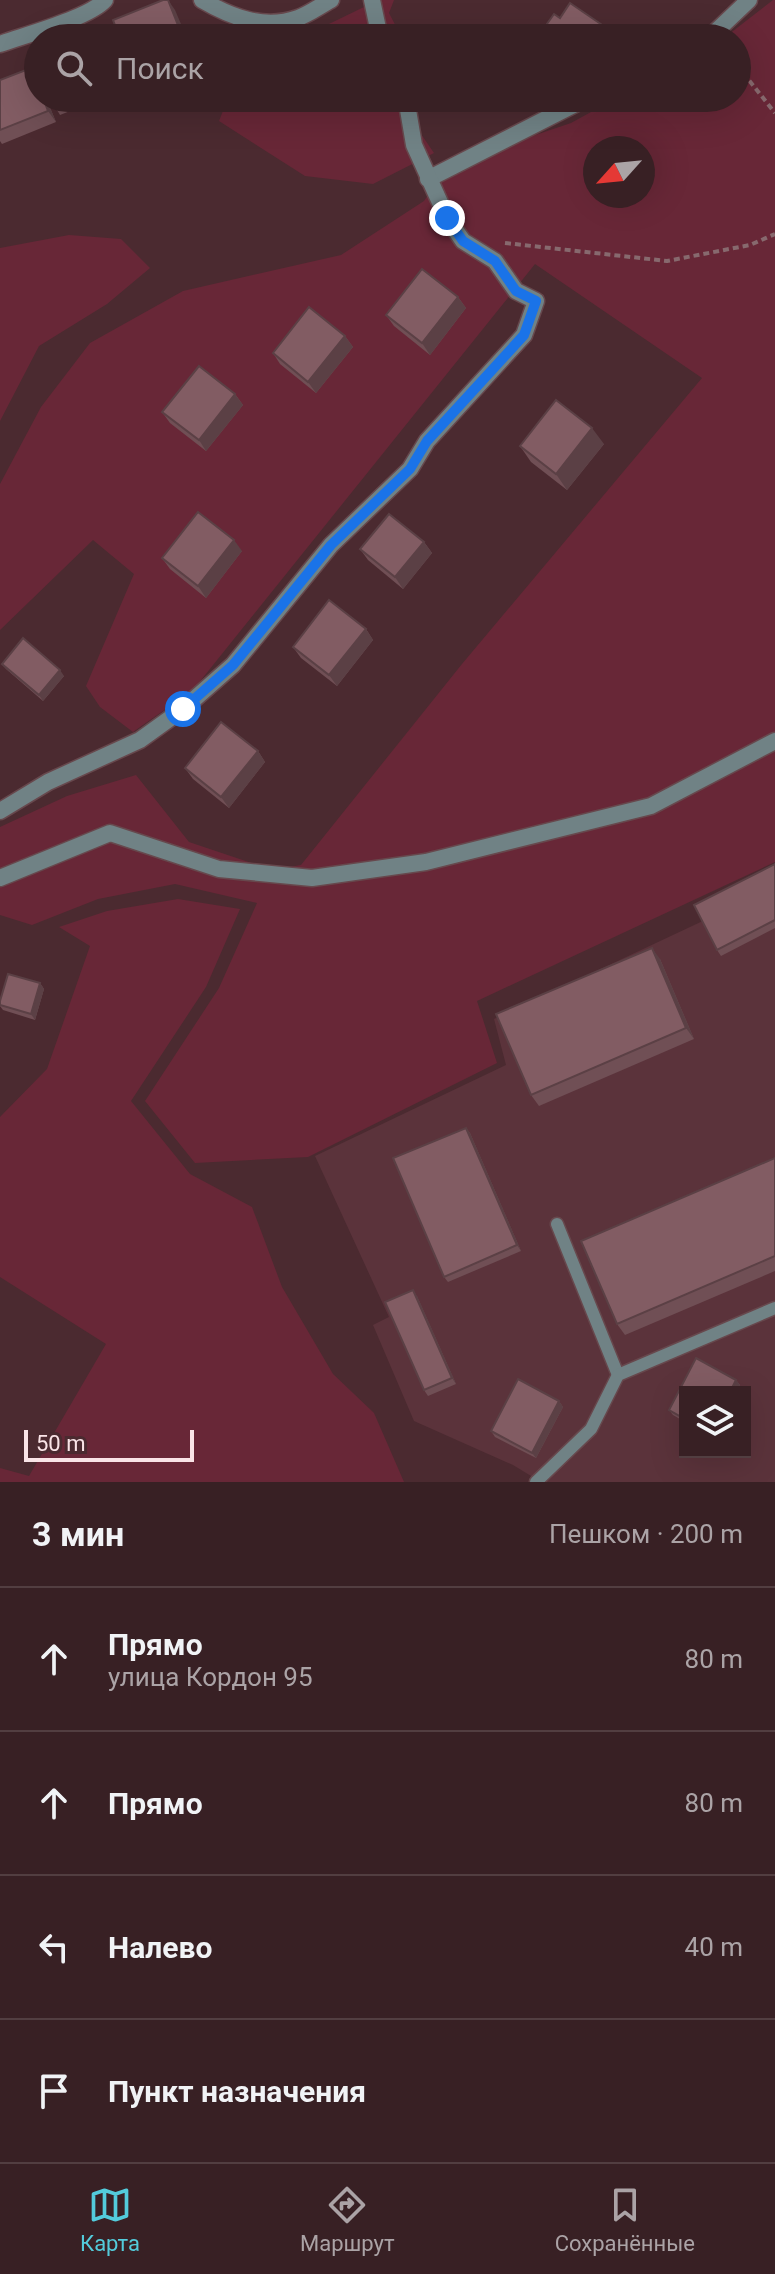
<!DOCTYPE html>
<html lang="ru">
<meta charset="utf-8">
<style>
:root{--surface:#382024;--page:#432d31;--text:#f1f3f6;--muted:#aba3a6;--line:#523e41;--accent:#53cbdb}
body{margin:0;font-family:Roboto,sans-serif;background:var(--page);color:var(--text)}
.controls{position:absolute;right:24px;bottom:24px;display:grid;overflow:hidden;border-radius:0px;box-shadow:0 8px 32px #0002}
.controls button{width:72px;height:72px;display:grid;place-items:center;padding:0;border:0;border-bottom:2px solid var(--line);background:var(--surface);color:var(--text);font:40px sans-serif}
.compass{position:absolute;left:583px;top:136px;width:72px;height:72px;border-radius:50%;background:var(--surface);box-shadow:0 8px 32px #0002;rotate:243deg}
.scale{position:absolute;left:24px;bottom:20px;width:170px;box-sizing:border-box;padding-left:8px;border:4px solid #fae4e7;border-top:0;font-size:22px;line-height:28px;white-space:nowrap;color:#fae4e7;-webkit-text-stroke:6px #4b2a30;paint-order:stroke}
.stop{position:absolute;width:24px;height:24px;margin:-18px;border:6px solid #1a73e8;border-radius:50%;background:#fff}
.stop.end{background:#1a73e8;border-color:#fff;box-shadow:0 2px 8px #0008}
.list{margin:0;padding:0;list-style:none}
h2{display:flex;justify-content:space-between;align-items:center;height:104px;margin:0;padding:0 32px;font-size:34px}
h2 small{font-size:26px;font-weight:400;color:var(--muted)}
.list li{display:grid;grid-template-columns:52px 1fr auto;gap:24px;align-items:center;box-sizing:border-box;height:144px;padding:0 32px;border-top:2px solid var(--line)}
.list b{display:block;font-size:30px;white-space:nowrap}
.list p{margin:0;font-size:26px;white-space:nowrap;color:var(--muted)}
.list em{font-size:26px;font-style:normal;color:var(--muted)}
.icon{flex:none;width:44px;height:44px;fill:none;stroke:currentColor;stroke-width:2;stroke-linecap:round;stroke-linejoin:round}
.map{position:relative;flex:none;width:775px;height:1482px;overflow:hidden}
.search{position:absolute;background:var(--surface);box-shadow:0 8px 32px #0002;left:24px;right:24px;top:24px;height:88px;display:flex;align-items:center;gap:20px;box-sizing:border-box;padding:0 28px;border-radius:44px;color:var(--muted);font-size:30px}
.sheet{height:680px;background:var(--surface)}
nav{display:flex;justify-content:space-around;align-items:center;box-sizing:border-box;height:112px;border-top:2px solid var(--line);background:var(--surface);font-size:22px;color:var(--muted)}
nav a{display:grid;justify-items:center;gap:4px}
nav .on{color:var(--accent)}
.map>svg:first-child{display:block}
.built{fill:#5b333b;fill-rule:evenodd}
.green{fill:#682737;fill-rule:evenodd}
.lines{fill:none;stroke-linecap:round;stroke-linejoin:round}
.service-casing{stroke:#67484d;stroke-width:15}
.minor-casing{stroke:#67484d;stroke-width:19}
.path{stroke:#87696e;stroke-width:4;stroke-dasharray:6 4;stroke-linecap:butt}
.service{stroke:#708285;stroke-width:12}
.minor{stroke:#708285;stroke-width:16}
.wall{fill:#704f55}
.shaded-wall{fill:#5b4045}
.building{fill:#825c63;stroke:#5b4045;stroke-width:2}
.route{stroke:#1a73e8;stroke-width:10}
</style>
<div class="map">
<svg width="775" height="1482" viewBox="0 0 775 1482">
<rect width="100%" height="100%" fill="#4b2a30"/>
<path class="built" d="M775,887v595h-234l-28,-17 -99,-44 -41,-96 16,-8 -74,-161 191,-91 -12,-46zM685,1392h60v60h-60z"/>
<g class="green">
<polygon points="368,0 394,0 389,13 402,38 300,38 364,7"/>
<path d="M773,0h2v862l-298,139 20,62 -189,94 -113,6 -50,-62 74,-113 38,-85 -82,-19 -77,15 -66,26 -32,-10v-88l67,-31 69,-21 53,67 83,28 29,-5 161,-201 240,-286 -167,-114 -342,426 -60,42 -33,-25 -14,-21 48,-112 -41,-34 -93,90v-146l41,-77 49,-64 93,-52 158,-36 83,-54 26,-37 121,-41 31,-17 30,-8h105v-60h-13zM595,148h48v48h-48z"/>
<polygon points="228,98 408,98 408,115 434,153 373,184 305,176 219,121"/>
<polygon points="69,235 121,239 150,268 107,304 39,346 0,421 0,248"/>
<polygon points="178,899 240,909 206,987 131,1101 190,1174 252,1207 282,1287 333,1374 374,1413 404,1482 0,1482 0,1468 29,1476 106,1344 0,1277 0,1117 47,1069 90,946 59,927 107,911"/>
</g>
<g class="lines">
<g class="service-casing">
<g id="service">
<polyline points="557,1224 618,1375"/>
<polyline points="536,1482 591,1429 618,1375 775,1308"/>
</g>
</g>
<g class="minor-casing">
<g id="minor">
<path d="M202,0c29,17 62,30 96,18 11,-4 22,-12 33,-18"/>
<polyline points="372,0 380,38"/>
<polyline points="709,38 749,0"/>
<path d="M0,44c25,-9 89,-26 105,-44"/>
<polyline points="428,179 587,98"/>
<polyline points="0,811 48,782 140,740 183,709 233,665 331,545 410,469 427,441 524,335 536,301 516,291 495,261 463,241 447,218 414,145 406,98"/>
<polyline points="0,878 110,833 219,869 312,878 426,862 651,806 775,741"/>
</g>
</g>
<g class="path">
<polyline points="737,65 775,113"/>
<polyline points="505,243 667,261 750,245 775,234"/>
</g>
<use href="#service" class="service"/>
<use href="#minor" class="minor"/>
</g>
<g class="wall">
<polygon points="0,80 38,98 46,98 56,122 2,144 0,141"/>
<polygon points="50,98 103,98 60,115"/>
<polygon points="458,297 466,308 430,355 394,326 386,315"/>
<polygon points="345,336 353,347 316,393 280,364 273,353"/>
<polygon points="235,394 243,405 206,451 170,423 162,412"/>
<polygon points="604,444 567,490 531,462 520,446"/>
<polygon points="424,542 432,553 403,589 368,560 360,549"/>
<polygon points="242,551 206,598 170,569 162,558"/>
<polygon points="366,629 373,640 337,686 301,658 293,647"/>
<polygon points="2,664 64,676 43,701 6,669"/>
<polygon points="258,751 265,762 229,808 193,779 185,768"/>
<polygon points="775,864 775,928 721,956 717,950"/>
<polygon points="660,959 694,1039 539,1106 531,1095"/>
<polygon points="40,983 44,989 35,1020 3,1010 0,1006 0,1001"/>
<polygon points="466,1128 470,1133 521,1251 448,1282 444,1277"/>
<polygon points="775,1158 775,1271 625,1335 617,1324"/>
<polygon points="417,1296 456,1384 428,1396 424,1390"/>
<polygon points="696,1358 736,1380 740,1385 737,1392 685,1392 685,1422 673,1415 669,1410"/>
<polygon points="559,1401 563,1407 536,1458 495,1437 491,1431"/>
</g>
<g class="shaded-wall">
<polygon points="168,0 175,10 187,38 183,38"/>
<polygon points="608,29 614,38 602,38"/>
<polygon points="43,98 46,98 56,122 48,111"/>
<polygon points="458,297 466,308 430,355 422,343"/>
<polygon points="345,336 353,347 316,393 308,382"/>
<polygon points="235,394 243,405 206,451 199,440"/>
<polygon points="592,428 604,444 567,490 556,474"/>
<polygon points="234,540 242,551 206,598 198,586"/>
<polygon points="424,542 432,553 403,589 395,577"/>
<polygon points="366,629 373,640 337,686 329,675"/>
<polygon points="60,670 64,676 43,701 39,695"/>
<polygon points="258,751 265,762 229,808 221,797"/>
<polygon points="652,948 660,959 694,1039 686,1028"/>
<polygon points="40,983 44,989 35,1020 31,1014"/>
<polygon points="466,1128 470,1133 521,1251 517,1245"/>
<polygon points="413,1290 417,1296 456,1384 452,1378"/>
<polygon points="736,1380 740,1385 737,1392 730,1392"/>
<polygon points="559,1401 563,1407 536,1458 532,1453"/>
</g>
<g class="building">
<polygon points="163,0 168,0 183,38 120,38 113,20"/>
<polygon points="570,3 608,29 602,38 537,38 554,14 560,18"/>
<polygon points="31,68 38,86 38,98 43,98 48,111 0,130 0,80"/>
<polygon points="50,98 68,98 53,104"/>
<polygon points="422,269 458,297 422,343 386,315"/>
<polygon points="309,307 345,336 308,382 273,353"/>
<polygon points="199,366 235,394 199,440 162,412"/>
<polygon points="556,400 592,428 556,474 520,446"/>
<polygon points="198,512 234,540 198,586 162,558"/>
<polygon points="389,514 424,542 395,577 360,549"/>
<polygon points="329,600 366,629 329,675 293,647"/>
<polygon points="23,638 60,670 39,695 2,664"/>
<polygon points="221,722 258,751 221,797 185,768"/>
<polygon points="775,864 775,920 717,950 694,905"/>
<polygon points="652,948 686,1028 531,1095 496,1014"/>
<polygon points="8,974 40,983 31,1014 0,1005 0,1001"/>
<polygon points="466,1128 517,1245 444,1277 393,1158"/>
<polygon points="775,1158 775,1256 617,1324 581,1241"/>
<polygon points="413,1290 452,1378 424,1390 385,1302"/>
<polygon points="696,1358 736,1380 730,1392 685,1392 685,1419 669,1410"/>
<polygon points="518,1379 559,1401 532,1453 491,1431"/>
</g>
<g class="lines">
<polyline class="route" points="183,709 233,665 331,545 410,469 427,441 524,335 536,301 516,291 495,261 463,241 447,218"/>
</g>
</svg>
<div class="controls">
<button><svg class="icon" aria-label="layers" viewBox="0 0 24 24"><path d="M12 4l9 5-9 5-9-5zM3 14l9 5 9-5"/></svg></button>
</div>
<svg class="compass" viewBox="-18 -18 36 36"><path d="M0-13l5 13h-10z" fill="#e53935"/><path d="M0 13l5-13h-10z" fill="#aba3a6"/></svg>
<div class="scale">50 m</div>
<div class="stop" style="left:183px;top:709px"></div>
<div class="stop end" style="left:447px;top:218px"></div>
<div class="search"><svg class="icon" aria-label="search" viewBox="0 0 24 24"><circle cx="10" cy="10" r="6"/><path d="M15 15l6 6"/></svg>Поиск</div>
</div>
<section class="sheet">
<h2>3 мин<small>Пешком · 200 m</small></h2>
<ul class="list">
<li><svg class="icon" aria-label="ahead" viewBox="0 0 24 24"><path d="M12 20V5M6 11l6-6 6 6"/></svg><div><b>Прямо</b><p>улица Кордон 95</p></div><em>80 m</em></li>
<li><svg class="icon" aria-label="ahead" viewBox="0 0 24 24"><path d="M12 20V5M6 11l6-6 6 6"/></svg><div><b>Прямо</b></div><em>80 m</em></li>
<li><svg class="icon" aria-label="left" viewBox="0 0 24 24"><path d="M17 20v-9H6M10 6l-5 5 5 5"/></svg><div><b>Налево</b></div><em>40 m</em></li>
<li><svg class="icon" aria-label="arrive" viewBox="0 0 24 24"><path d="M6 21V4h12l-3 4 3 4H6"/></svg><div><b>Пункт назначения</b></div></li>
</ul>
</section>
<nav>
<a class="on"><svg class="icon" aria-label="map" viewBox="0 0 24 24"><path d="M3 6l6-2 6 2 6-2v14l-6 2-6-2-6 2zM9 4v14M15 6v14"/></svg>Карта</a>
<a><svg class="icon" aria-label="directions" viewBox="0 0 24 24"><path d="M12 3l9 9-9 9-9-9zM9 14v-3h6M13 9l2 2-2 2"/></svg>Маршрут</a>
<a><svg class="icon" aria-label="saved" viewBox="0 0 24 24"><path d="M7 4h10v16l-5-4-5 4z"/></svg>Сохранённые</a>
</nav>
